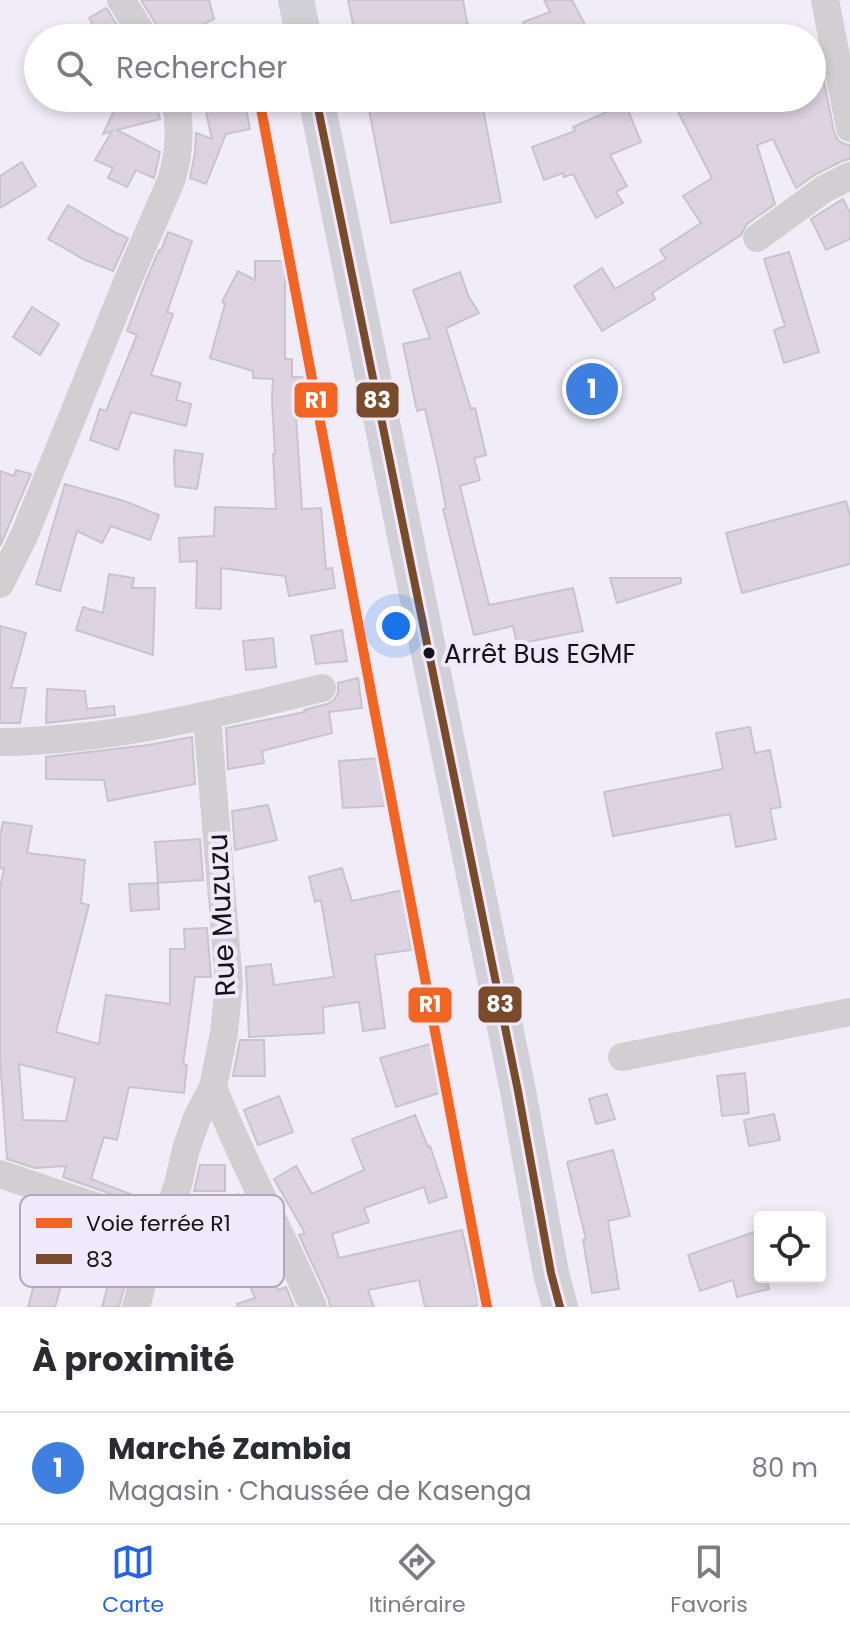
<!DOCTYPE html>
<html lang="fr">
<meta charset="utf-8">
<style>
:root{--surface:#fff;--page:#f2f2f3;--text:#2b2b33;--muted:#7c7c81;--line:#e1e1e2;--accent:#2563eb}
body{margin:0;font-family:Poppins,sans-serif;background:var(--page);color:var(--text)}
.controls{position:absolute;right:24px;bottom:24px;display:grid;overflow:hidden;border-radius:8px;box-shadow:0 4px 12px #0003}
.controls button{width:72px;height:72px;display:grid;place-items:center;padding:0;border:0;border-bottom:2px solid var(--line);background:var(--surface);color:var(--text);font:40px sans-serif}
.you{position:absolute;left:396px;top:626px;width:28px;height:28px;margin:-20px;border:6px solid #fff;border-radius:50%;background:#1a73e8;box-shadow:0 0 0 12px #1a73e833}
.badge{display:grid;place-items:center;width:52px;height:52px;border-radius:50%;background:var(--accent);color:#fff;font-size:26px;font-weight:700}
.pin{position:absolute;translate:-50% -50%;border:4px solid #fff;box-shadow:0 2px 8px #0006}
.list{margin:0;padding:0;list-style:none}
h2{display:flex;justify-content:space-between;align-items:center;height:104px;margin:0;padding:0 32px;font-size:34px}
h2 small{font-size:26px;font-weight:400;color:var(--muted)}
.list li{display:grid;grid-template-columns:52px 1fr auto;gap:24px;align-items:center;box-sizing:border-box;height:112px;padding:0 32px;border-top:2px solid var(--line)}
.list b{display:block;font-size:30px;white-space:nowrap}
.list p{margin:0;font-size:26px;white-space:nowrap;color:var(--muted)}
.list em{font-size:26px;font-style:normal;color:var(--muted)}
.icon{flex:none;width:44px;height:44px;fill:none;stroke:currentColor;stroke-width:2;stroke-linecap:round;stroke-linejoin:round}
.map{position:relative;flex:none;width:850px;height:1307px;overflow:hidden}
.search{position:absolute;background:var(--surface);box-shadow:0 4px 12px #0003;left:24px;right:24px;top:24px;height:88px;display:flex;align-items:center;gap:20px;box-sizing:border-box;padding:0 28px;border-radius:44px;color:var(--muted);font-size:30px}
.sheet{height:216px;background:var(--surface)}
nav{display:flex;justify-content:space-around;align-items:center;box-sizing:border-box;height:112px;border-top:2px solid var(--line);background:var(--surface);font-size:22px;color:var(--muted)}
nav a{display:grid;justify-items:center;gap:4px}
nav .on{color:var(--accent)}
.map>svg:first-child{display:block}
.building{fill:#ded3e1;stroke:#c9c4cc;stroke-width:2;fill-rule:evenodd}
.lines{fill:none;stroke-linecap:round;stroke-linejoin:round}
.minor{stroke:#d1cfd2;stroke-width:28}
.major{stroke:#d0d0d6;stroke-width:36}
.bus-1-casing{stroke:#f0e9fc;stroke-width:14}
.bus-1{stroke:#7a4b2a;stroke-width:8}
.rail-1-casing{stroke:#f0e9fc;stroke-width:16}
.rail-1{stroke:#f26522;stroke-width:10}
.bus-dot{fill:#15121a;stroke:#f0e9fc;stroke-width:3}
.labels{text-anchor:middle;stroke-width:8;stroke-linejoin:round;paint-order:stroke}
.bus-label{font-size:26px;fill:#15121a;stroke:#f0e9fc;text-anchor:start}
.street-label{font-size:28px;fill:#15121a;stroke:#f0e9fc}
.key{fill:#f0e9fc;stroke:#aea8b8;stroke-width:2}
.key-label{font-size:22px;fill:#15121a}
.line-badge{stroke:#f0e9fc;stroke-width:3}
.badge-label{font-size:22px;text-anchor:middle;font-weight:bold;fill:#fff}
</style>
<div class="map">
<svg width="850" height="1307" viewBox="0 0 850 1307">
<rect width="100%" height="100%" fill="#f1edf8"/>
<g class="building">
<polygon points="141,0 209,0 214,19 175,38 162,38 159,29"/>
<polygon points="348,0 463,0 470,38 356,38"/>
<polygon points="544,0 572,0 592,38 529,38 523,22 550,12"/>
<polygon points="106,8 107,9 125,38 101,38 89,18"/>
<polygon points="823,76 834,132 838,140 844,144 850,145 850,159 842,161 816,174 796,188 773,139 757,145 775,204 747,224 741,235 652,293 655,299 602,331 574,286 602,268 615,289 666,259 660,250 701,223 683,196 712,178 671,98 812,98 812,78"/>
<polygon points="120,98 154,98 160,119 117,130 160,152 154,178 136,170 127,187 108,178 113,168 95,160 112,131 103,134"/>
<polygon points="229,98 244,98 250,129 226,134 206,184 190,178 195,153 196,134 196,133 212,139 204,103"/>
<polygon points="432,98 481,98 501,202 391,223 369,110"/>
<polygon points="627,108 641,142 610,155 627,186 616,192 623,203 596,218 573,174 564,177 563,173 544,180 532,147 575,131 573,127 613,109"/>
<polygon points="22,162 36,186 0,208 0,176"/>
<polygon points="843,199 850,213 850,239 826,250 811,219"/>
<polygon points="68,205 116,233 128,238 113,271 85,260 48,239"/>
<polygon points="168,232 192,241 167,312 173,314 151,375 181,383 176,400 191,404 186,426 131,412 118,450 90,440 100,409 106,411 137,335 127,331 145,283 159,250 161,251"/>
<polygon points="789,252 819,352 784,363 774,330 785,326 764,259"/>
<polygon points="255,261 285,261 285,359 292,359 292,377 305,377 304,402 295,402 302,509 321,508 326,569 332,568 335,588 289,596 285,576 221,568 221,609 196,608 197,561 180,562 179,538 214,536 215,507 276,509 273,454 275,454 272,400 273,379 253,378 253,371 210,358 225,304 222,302 238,271 255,280"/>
<polygon points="460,272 469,297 479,313 446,328 471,409 475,408 486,455 474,458 480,480 460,486 489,605 573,588 583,631 517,644 513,626 474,635 443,509 446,508 438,466 425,409 417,411 403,344 430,338 413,290"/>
<polygon points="32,307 59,324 40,355 13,337"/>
<polygon points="175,450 203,454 197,489 175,486 174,460"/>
<polygon points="16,470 31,474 0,546 0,471 14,476"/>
<polygon points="65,484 124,501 159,515 150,540 111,526 102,543 77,531 60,591 36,584"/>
<polygon points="846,501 850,516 850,564 742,593 726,533"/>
<polygon points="109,574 134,578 132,588 155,588 153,655 76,630 83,607 103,613"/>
<polygon points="610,578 681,578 681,583 617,603"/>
<polygon points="0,626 26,633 11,688 26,688 20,723 0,723"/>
<polygon points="342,630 347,661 316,664 311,636"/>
<polygon points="273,638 276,667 246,670 243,641"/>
<polygon points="358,678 362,708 329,712 332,733 262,751 264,763 228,769 226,728 305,712 304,710 327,704 334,700 338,693 338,683"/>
<polygon points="47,689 85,691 87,709 114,706 115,715 46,723"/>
<polygon points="750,727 755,753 770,750 781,807 770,809 776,839 736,847 730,814 613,836 604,792 723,769 716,733"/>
<polygon points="192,737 195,784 108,801 104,780 46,779 46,757 148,745"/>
<polygon points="381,758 384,806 343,808 339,761"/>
<polygon points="268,805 277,840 235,850 232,811"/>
<path d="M3,822l29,4 -5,27 58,7 -4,43 8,2 -33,127 43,12 7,-49 64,9v-55h15l-1,-20 23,-1 4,49h-16l-12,87 4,1 -3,28 -55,-6 -12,53 -13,-3 -13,42 42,16 -2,6 -68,-24 3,-11 -31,2 -28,-9 -7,-101v-170l4,-19 -4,-1v-32zM19,1064l56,14 -9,43 -43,-1z"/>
<polygon points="200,839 203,880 158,883 155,842"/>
<polygon points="342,868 352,901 403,890 411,950 375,955 385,1028 363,1031 359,1002 323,1007 324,1033 249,1037 246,967 271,964 274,985 334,977 321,900 315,902 309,877"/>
<polygon points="158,883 159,909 131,911 129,884"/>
<polygon points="240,1040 264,1040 265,1076 233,1076"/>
<polygon points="430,1044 445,1091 396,1107 380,1058"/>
<polygon points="745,1073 749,1113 722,1116 717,1076"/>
<polygon points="607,1094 615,1119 596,1124 589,1099"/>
<polygon points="279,1096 293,1132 258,1145 244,1110"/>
<polygon points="774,1114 780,1140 749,1146 744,1120"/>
<polygon points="415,1115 428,1147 430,1146 447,1197 429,1203 424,1187 364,1208 369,1222 332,1234 339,1258 462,1230 479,1305 468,1307 425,1307 419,1280 368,1290 374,1307 330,1307 329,1300 299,1235 305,1233 274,1179 296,1166 312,1194 364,1170 352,1139"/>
<polygon points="613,1150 630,1216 608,1221 619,1289 592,1293 583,1240 586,1239 567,1162"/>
<polygon points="200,1165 225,1165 225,1191 194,1191"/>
<polygon points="238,1194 278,1290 286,1287 294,1307 238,1307 237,1304 255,1298 238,1257 241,1258 220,1201"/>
<polygon points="54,1210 119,1232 118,1236 138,1239 129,1269 119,1307 102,1307 113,1266 69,1258 55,1307 28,1307"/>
<polygon points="754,1232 760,1255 760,1277 766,1277 769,1289 737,1297 733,1280 700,1291 688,1255"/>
</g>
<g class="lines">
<g class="minor">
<polyline points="121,0 145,38"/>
<polyline points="825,0 850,128"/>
<polyline points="757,238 824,189 850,176"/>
<path d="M0,584l24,-48 101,-249 46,-106c9,-28 10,-54 4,-83"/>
<path d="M0,742c108,-1 217,-28 322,-54"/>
<polyline points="622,1057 850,1012"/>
<path d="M213,1087c29,75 69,146 100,220"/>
<polyline points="0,1174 162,1229"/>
<polyline points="136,1307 145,1273 178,1185 186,1149 197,1118 213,1087 224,1033 229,983 207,717"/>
</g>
<g class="major">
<polyline points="296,0 304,38"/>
<polyline points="316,98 518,1091 551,1273 560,1307"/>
</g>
<g class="bus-1-casing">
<polyline id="bus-1" points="316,98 518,1091 551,1273 560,1307"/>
</g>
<use href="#bus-1" class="bus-1"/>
<g class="rail-1-casing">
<polyline id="rail-1" points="259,98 487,1307"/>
</g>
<use href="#rail-1" class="rail-1"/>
</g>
<circle class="bus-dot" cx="429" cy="653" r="7"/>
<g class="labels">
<g class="bus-label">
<text x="444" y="663">Arrêt Bus EGMF</text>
</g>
<g class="street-label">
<text transform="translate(221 915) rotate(-93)" y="10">Rue Muzuzu</text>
</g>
</g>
<rect x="20" y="1195" width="264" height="92" rx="12" class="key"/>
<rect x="36" y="1218" width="36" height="10" fill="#f26522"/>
<rect x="36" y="1254" width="36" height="10" fill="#7a4b2a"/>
<g class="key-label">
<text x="86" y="1231">Voie ferrée R1</text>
<text x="86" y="1267">83</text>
</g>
<g class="line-badge">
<rect x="355" y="381" width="45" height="38" rx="8" fill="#7a4b2a"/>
<rect x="293" y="381" width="46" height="38" rx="8" fill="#f26522"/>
<rect x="477" y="985" width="46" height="39" rx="8" fill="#7a4b2a"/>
<rect x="407" y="986" width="46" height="38" rx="8" fill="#f26522"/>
</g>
<g class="badge-label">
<text x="377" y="408">83</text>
<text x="316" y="408">R1</text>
<text x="500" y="1012">83</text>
<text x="430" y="1012">R1</text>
</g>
</svg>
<div class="controls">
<button><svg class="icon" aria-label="locate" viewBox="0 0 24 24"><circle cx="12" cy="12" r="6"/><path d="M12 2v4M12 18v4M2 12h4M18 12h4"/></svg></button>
</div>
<div class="you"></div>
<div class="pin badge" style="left:592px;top:389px;background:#3f7fe0">1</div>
<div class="search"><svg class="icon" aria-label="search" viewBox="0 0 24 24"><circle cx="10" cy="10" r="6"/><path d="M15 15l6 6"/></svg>Rechercher</div>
</div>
<section class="sheet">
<h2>À proximité<small></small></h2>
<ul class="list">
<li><span class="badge" style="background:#3f7fe0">1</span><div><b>Marché Zambia</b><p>Magasin · Chaussée de Kasenga</p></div><em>80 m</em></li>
</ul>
</section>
<nav>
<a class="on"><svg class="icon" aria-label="map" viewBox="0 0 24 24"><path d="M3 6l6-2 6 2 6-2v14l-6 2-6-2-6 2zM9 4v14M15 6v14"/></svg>Carte</a>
<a><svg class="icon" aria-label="directions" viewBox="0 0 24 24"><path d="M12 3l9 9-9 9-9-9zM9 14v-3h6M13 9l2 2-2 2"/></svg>Itinéraire</a>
<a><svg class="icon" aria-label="saved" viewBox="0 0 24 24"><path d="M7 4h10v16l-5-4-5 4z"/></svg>Favoris</a>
</nav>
